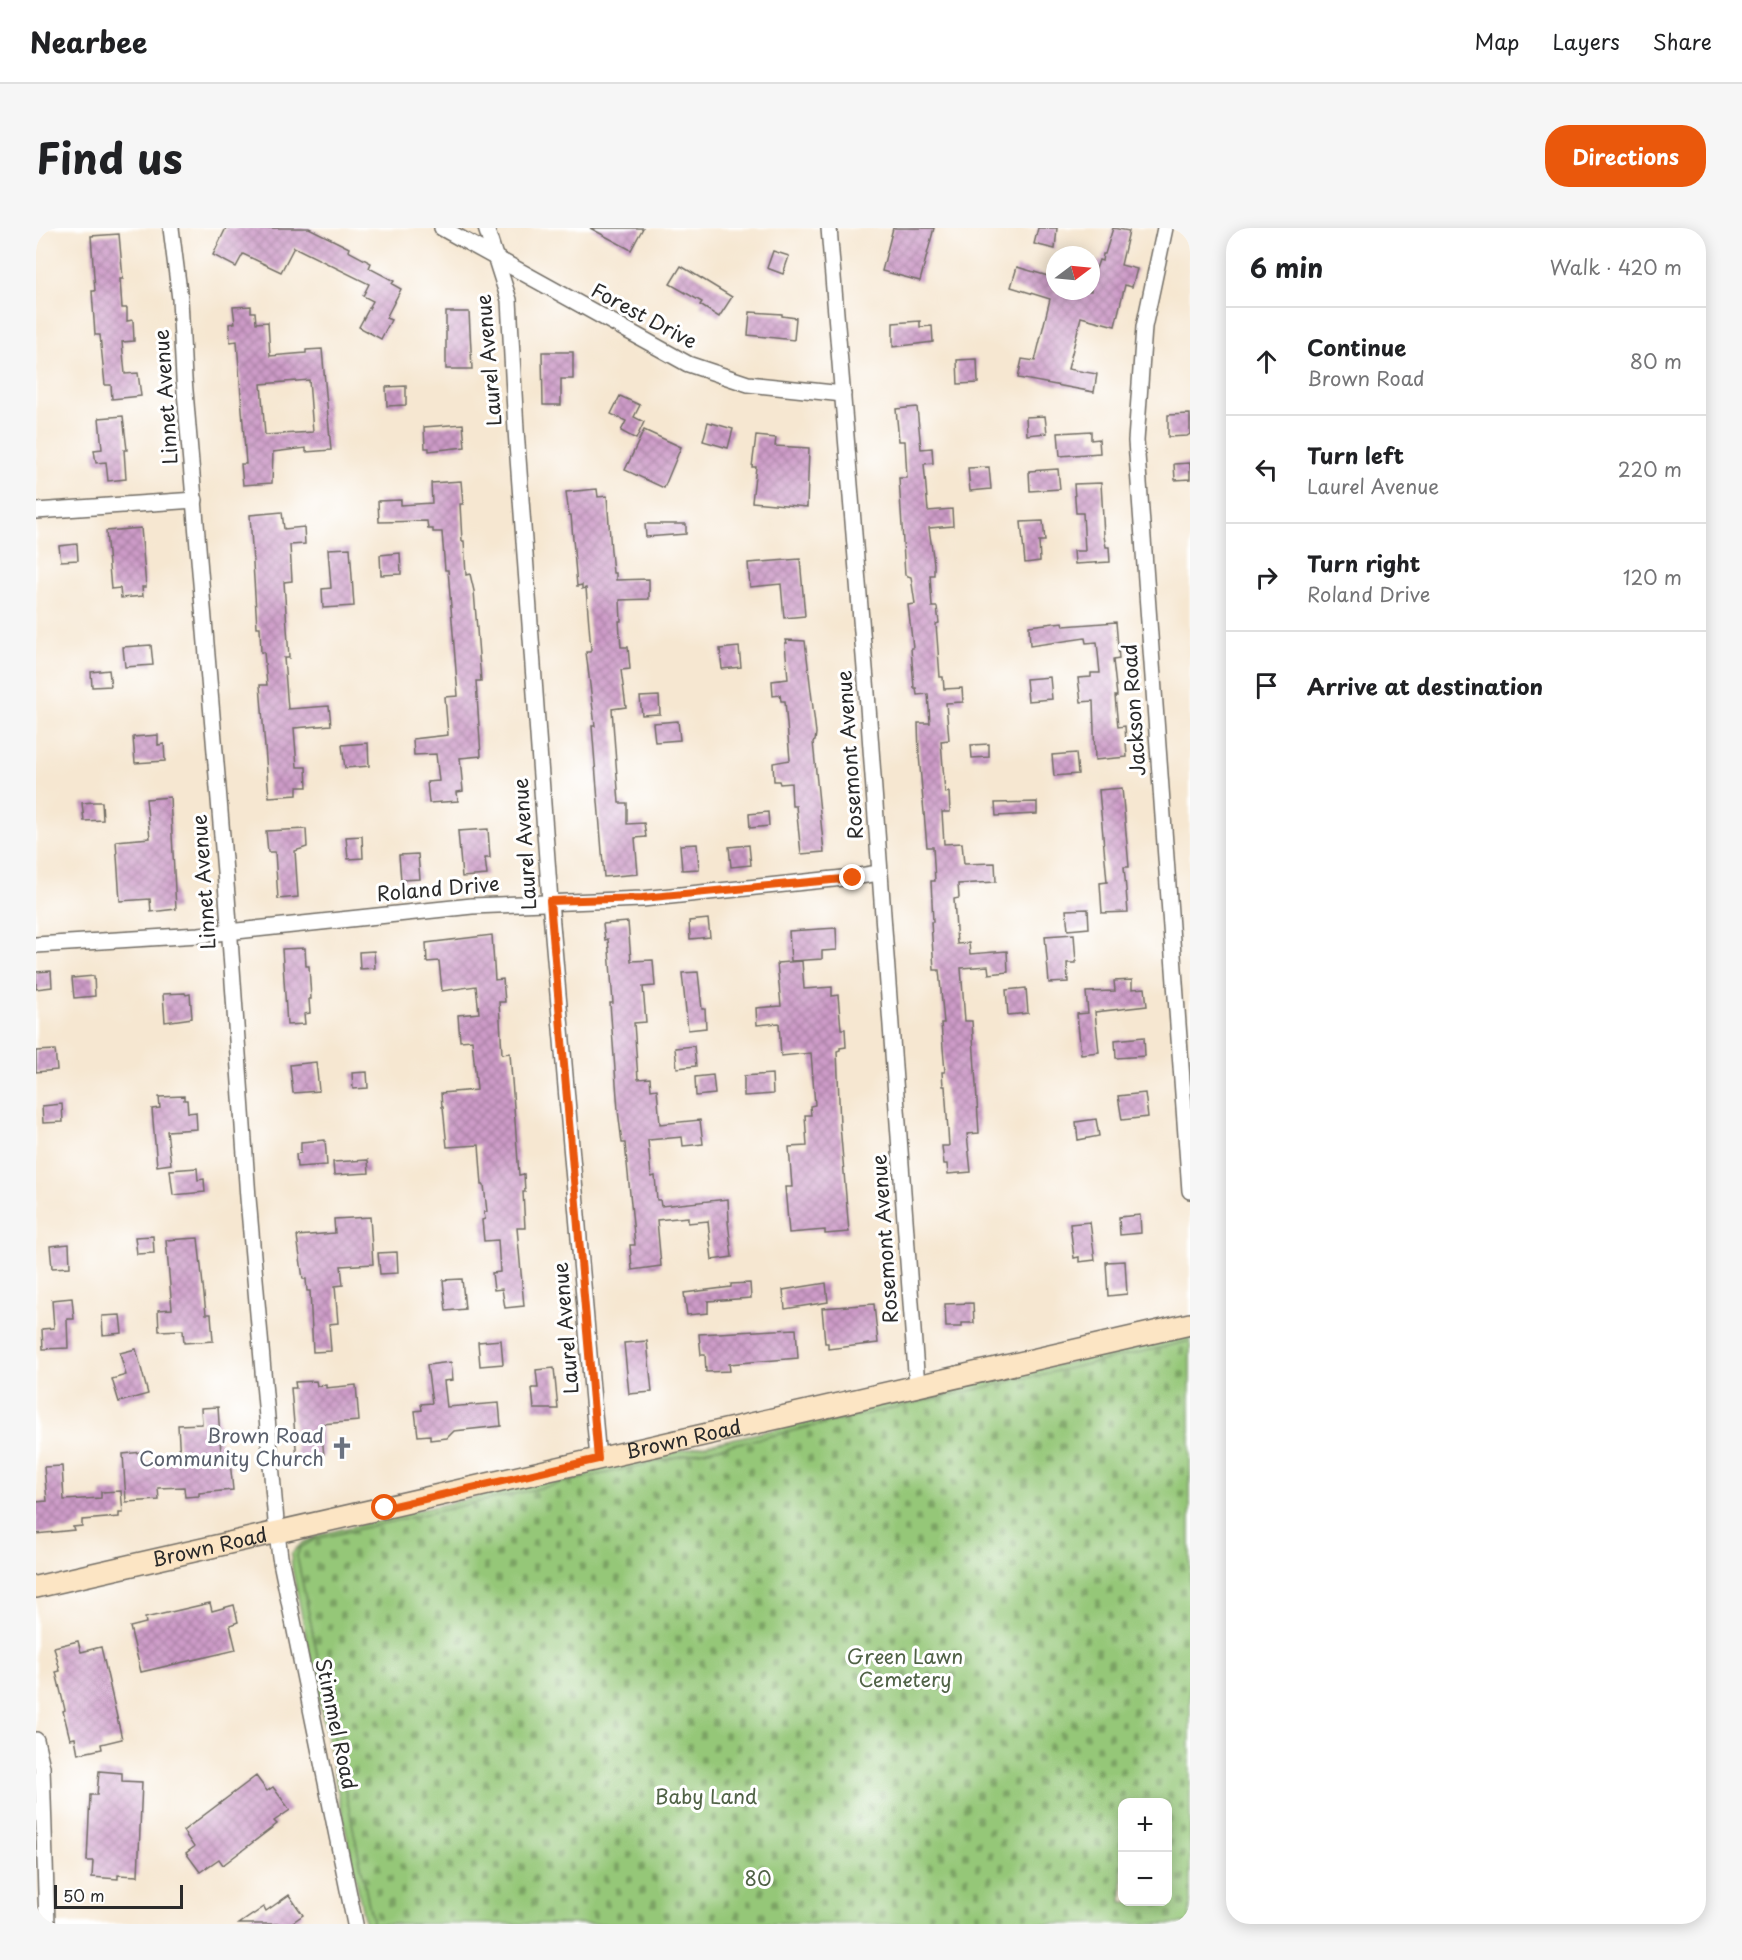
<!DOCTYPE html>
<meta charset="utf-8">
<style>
:root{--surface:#fff;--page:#f6f6f6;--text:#202124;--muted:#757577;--line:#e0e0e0;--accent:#ea580c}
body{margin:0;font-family:"Playpen Sans",sans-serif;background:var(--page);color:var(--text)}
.controls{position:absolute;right:18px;bottom:18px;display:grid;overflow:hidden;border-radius:12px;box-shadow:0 3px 15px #0003}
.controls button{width:54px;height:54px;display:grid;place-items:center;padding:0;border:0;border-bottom:2px solid var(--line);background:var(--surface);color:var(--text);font:30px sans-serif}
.compass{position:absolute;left:1010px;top:18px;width:54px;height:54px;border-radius:50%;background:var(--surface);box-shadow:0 3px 15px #0003;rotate:74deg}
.scale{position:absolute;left:18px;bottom:15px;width:129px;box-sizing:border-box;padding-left:6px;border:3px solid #2b2b2b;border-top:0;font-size:16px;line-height:21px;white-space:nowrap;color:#2b2b2b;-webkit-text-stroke:4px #fff;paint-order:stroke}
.stop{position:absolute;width:18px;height:18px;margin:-14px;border:4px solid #ea580c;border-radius:50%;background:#fff}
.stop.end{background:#ea580c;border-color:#fff;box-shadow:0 2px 6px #0008}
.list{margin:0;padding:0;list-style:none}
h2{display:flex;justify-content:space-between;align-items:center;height:78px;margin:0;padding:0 24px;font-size:26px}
h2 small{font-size:20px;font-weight:400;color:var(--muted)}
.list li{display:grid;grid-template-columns:39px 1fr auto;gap:18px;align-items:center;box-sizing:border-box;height:108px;padding:0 24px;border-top:2px solid var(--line)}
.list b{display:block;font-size:22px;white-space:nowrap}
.list p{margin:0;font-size:20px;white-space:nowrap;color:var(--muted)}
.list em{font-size:20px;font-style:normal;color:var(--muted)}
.icon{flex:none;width:33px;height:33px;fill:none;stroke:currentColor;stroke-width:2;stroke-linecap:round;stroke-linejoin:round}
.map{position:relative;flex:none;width:1154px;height:1696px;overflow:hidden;border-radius:24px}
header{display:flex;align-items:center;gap:36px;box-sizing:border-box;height:84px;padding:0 30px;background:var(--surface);border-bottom:2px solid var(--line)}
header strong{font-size:28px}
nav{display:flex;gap:33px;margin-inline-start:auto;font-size:21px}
.intro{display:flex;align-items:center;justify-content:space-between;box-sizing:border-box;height:144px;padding:0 36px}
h1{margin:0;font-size:42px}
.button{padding:15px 27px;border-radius:24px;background:var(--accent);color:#fff;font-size:21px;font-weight:700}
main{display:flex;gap:36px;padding:0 36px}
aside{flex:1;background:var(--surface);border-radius:24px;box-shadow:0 3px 15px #0003}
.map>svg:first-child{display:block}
.grass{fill:#95c778;stroke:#607952;stroke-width:1.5}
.cemetery{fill:url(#cemetery-stones);stroke:#607952;stroke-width:1.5;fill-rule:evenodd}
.building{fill:url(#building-cross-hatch);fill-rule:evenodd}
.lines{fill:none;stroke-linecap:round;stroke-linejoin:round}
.street-casing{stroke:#726d65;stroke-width:18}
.secondary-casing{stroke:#726d65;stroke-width:24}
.street{stroke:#fff;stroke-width:15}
.secondary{stroke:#fce5c4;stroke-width:21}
.route{stroke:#ea580c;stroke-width:8}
.labels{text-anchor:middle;stroke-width:6;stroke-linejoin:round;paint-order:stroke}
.street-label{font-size:20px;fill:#2b2b2b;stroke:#fff}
.worship-label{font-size:20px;fill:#5b616d;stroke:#fff;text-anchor:end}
.park-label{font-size:20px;fill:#506246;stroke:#fff}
</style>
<header>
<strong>Nearbee</strong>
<nav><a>Map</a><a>Layers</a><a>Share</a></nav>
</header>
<div class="intro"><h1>Find us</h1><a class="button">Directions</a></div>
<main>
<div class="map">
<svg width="1154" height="1696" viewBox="0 0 1154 1696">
<defs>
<pattern id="cemetery-stones" width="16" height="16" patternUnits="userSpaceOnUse" patternTransform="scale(1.5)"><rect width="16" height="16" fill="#95c778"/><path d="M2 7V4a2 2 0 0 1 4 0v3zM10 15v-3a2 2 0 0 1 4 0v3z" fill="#7aa263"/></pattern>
<pattern id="building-cross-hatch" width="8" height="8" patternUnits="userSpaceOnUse" patternTransform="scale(1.5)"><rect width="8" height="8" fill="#cd9bc8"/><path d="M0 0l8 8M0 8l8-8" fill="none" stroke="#a77fa3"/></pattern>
</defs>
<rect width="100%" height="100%" fill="#fff"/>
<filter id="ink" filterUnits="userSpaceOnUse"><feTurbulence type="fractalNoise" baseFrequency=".0167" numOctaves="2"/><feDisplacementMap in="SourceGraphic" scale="12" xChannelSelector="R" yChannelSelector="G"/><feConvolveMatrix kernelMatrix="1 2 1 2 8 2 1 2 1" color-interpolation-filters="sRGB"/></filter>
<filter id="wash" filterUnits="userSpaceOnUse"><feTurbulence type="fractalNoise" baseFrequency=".008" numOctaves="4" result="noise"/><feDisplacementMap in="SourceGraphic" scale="24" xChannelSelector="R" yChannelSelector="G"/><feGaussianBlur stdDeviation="1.35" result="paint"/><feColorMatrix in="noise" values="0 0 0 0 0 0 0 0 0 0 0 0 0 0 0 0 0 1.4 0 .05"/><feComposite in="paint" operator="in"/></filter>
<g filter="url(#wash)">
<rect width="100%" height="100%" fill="#f6e7d1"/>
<polygon class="grass" points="1154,1107 1154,1113 279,1311 264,1320 261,1328 337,1696 329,1696 256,1340 255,1326 266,1315 282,1307 379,1283"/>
<path class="cemetery" d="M1154,1113v583h-817l-76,-368 3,-8 15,-9zM1086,1574h46v100h-46z"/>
<g id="blocks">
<g class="building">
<polygon points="190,0 273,0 313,20 312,23 335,35 333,40 358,53 356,56 365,61 350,90 355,92 345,111 323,99 337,73 327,68 333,56 258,19 245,44 207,26 200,39 177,27"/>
<polygon points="554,0 607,0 595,22"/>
<polygon points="857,0 898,0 884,53 846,43"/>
<polygon points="1002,0 1021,0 1019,21 998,16"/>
<polygon points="1077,0 1093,3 1085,37 1101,41 1096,59 1089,57 1079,98 1045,89 1032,141 1061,146 1058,164 982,150 986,131 999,133 1014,71 975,59 981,39 1019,50 1019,63 1055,63 1055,48 1057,49 1063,32 1066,33 1067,26 1069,26"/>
<polygon points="83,6 87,51 84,51 86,80 91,80 91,93 97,92 98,113 86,114 89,146 102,145 105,168 76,171 75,157 69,157 64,107 59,107 56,63 59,63 55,8"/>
<polygon points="737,23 753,28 747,46 731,40"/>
<polygon points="645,38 696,69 683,89 664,77 666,74 634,56"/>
<path d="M215,78v6h4l1,11 12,-1 2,34 36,-3v-3l16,-1 9,101 -25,2v-4l-33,4 -1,31 -29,2 -2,-21h5l-9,-123 -7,1 -1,-18 6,-1 -2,-16zM273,152l4,52 -48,3 -4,-51z"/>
<polygon points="410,84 433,84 436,141 410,141"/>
<polygon points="714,84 746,86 746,88 760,90 758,112 712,107"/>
<polygon points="884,93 884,99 896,98 897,114 857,119 857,95"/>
<polygon points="506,124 537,124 537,151 525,151 525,177 507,177"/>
<polygon points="941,131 942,155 922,156 921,132"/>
<polygon points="370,158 370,177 351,178 350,159"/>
<polygon points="584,168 604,177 598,189 608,194 600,211 585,203 590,193 575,186"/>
<polygon points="881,179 885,221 896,220 897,235 888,236 892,283 916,281 917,298 893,300 898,336 898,347 894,347 896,379 901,379 903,395 900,396 904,449 907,449 908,461 926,460 927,474 910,475 913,512 905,513 909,565 913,564 914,584 906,584 908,616 926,615 928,636 959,635 960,654 922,656 923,670 918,671 921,716 933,715 934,726 971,723 972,744 953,746 952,738 925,740 929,793 936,793 943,905 931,906 935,944 912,946 911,936 908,936 906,918 913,918 909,858 907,858 906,844 909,844 905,795 908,795 903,742 898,742 895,694 897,694 895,653 899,653 897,619 891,619 883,527 882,495 894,495 892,466 881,467 880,460 878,460 875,420 877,420 872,377 879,376 875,349 869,347 863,250 871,250 869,213 863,213 860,181"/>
<polygon points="1154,186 1154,206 1151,208 1132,209 1132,187"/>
<polygon points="87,188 91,222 88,222 90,251 72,253 70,234 60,235 58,222 66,221 63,190"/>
<polygon points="1009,188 1011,205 991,207 990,189"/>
<polygon points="672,194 697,201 692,220 667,213"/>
<polygon points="427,196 429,219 393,223 393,220 389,220 388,199"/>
<polygon points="608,202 645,219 628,260 589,242"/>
<polygon points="1055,203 1055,212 1063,211 1064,225 1024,228 1022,205"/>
<polygon points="720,208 740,210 739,218 773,220 771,279 716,274 720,239 716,239"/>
<polygon points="1154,235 1154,251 1139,252 1138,236"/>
<polygon points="953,239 955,261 934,263 932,240"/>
<polygon points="1022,241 1024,261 994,263 993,243"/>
<polygon points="425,253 427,276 424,276 426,313 428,313 430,347 434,346 438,363 445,453 440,453 445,528 424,530 427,563 421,564 422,573 393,575 391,554 403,553 400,526 378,527 377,511 412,507 409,469 422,468 412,342 409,342 406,304 397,304 397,301 392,301 391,293 343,294 342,273 365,272 365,277 396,275 395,255"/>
<polygon points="1065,255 1068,308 1070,319 1073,319 1074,334 1039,336 1038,323 1049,323 1047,285 1040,285 1038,256"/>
<polygon points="561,261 562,269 571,268 575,323 577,345 580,345 580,352 613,351 613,371 584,372 585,393 583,393 585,419 592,419 594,441 585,442 590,479 576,481 583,575 591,575 591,596 608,595 610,609 599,610 602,646 568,649 556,498 559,498 550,424 554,424 555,422 550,360 546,361 546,357 541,358 535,287 533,287 530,264"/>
<polygon points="246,284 248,301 268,299 269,316 254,317 256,353 248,354 253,430 248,430 252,481 293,478 295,497 258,500 261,539 270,539 271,559 261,559 261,567 233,569 224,457 231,457 228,424 225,425 224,399 221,399 214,287"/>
<polygon points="1007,293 1009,313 1003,313 1004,333 989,335 985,294"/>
<polygon points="609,296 650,296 650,306 610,309"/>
<polygon points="105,300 110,359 106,359 107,368 85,370 84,360 75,361 70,303"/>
<polygon points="41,316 42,332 25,333 23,318"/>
<polygon points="314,320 318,378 287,380 286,361 295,360 292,321"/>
<polygon points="364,325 365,346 345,347 344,327"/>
<polygon points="764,331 769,388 748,390 745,356 714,359 712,335"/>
<polygon points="1027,394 1028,398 1080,394 1083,431 1077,432 1081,468 1079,468 1082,499 1089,498 1091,529 1059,532 1057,473 1045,474 1042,450 1055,449 1055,445 1064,445 1061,414 1050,415 1049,410 994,418 993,398"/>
<polygon points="750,412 769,413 780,505 779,513 777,514 788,624 765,626 760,578 756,578 755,555 744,556 743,553 738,553 737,535 754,532 749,473 745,473 744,467 737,468 736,453 752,451 749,415 751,415"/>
<polygon points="115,417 117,437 89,439 87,419"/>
<polygon points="703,419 705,439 686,441 684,421"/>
<polygon points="73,442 75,458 56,459 55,444"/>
<polygon points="1014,449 1016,471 992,473 990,451"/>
<polygon points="623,468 624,486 606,487 604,469"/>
<polygon points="642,493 644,512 619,514 617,495"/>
<polygon points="122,507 122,517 128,516 129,533 99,535 97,509"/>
<polygon points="332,515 333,538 309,540 306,517"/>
<polygon points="953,516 953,529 936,530 935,517"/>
<polygon points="1040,525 1042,546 1018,548 1016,527"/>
<polygon points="1086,560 1093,639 1088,639 1092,684 1066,685 1064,655 1071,654 1063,562"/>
<polygon points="134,569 140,681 115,684 114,671 84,673 80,613 114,610 110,571"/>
<polygon points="58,574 66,574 67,592 48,593 46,575"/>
<polygon points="1001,574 1001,586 960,588 959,575"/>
<polygon points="732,584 733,598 714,600 713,586"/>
<polygon points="270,601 271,619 259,623 262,669 242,671 239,624 232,624 230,603"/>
<polygon points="452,601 454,630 449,630 451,647 426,649 422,603"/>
<polygon points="326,608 327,630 312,631 310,609"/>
<polygon points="661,616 663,641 646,642 644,617"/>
<polygon points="713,617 715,637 695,639 693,619"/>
<polygon points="382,626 384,651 365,652 363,627"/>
<polygon points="1052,681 1053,700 1032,702 1030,682"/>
<polygon points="672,691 674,709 654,711 653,693"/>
<polygon points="592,694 595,733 617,732 619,758 607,759 610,794 598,795 602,851 614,850 615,862 621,861 624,896 664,892 667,916 647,918 646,909 612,912 615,949 619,948 621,972 624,972 625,978 692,971 693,993 692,993 696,1029 676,1032 672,993 652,995 652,989 621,992 625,1038 596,1042 594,1017 599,1017 589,915 586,915 582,882 574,775 577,775 573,722 572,711 569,712 567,696"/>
<polygon points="800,700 801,722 786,723 786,731 755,733 753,703"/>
<polygon points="1038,706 1040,735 1031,735 1032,754 1013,755 1009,708"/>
<polygon points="456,707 459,752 467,751 469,774 463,774 466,826 474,825 483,947 488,946 489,964 487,964 489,1000 481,1000 488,1078 469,1080 466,1061 458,1062 456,1045 464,1044 462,1012 448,1013 446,992 449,991 448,984 451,984 448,957 446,957 443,917 411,919 407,879 406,879 405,865 441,862 436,812 424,813 422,787 443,785 440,758 406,763 403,733 391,734 390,715"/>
<polygon points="269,720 270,738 273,738 275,771 273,771 274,785 268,786 269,796 251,797 246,721"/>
<polygon points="338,723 339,740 324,741 323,724"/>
<polygon points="766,733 768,761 796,759 796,768 802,767 805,801 809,801 810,819 804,820 804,822 801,823 804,897 813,1004 789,1006 789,1002 753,1005 749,959 756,959 753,919 771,918 769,887 775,887 774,878 779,877 775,825 745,828 743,795 721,797 720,780 745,778 741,735"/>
<polygon points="15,743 16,759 0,761 0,744"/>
<polygon points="662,744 666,781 669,781 670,800 652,802 646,745"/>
<polygon points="58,748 59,768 38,770 36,750"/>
<polygon points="1096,752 1096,761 1109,760 1111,778 1059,784 1063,824 1045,826 1041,786 1052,785 1050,764 1079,763 1078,753"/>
<polygon points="990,760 992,785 972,787 970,762"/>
<polygon points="149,765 150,767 154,766 156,790 129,794 127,766"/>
<polygon points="1108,809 1109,828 1080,830 1079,812"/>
<polygon points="658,818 660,838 641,840 639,820"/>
<polygon points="19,822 21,842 0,844 0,823"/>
<polygon points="280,834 283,863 257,865 254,837"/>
<polygon points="331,844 332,860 317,861 316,845"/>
<polygon points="736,846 737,866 708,868 708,848"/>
<polygon points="677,847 679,866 660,868 659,849"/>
<polygon points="1109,865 1112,889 1086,892 1082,868"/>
<polygon points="148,868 148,872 151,872 152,885 160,884 161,901 131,903 135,936 121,938 116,881 124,880 123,869"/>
<polygon points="26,876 27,894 7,895 6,878"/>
<polygon points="1060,891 1063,908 1042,912 1040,894"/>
<polygon points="289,912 291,937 261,939 260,926 265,925 265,914"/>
<polygon points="332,932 333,945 298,947 297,934"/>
<polygon points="161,940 162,952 168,951 169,964 137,967 134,942"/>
<polygon points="1104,987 1105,1005 1084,1007 1083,989"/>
<polygon points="334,989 337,1036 305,1038 307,1057 299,1058 302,1095 293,1096 295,1123 277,1124 274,1063 271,1063 270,1051 267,1051 261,1008 299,1005 298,991"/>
<polygon points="1054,994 1059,1032 1043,1034 1043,1029 1038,1030 1034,996"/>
<polygon points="117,1008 118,1025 101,1026 99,1009"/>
<polygon points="162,1010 170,1086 175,1086 177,1113 148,1115 147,1102 123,1103 122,1082 136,1081 130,1012"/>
<polygon points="33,1016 34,1039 16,1040 14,1018"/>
<polygon points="361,1024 362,1045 344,1046 342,1025"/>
<polygon points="1089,1033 1091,1066 1072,1068 1070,1034"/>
<polygon points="426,1051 429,1081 410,1083 407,1052"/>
<polygon points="714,1055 715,1070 672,1073 672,1085 651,1087 648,1065 695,1059 695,1056"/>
<polygon points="790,1055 792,1074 749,1081 747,1062"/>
<polygon points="36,1070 38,1091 31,1091 32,1120 7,1121 6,1101 18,1100 16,1072"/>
<polygon points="937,1075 938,1095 926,1095 926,1099 910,1099 909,1076"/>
<polygon points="838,1076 842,1115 792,1121 792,1115 789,1115 786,1080"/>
<polygon points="84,1087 86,1105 67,1107 66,1088"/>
<polygon points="760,1101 762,1130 693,1136 694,1143 670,1144 669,1127 665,1127 663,1106"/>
<polygon points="465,1112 467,1136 444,1138 442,1114"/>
<polygon points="611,1113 616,1164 593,1166 588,1115"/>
<polygon points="100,1121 112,1166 83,1174 76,1151 90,1147 84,1125"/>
<polygon points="415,1134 417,1152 408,1153 411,1179 463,1175 465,1198 418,1203 411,1210 394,1212 394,1207 382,1208 379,1183 386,1182 385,1176 396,1175 391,1137"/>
<polygon points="518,1140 522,1181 498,1181 496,1160 502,1160 500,1142"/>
<polygon points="280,1153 281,1158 290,1157 290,1160 320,1157 323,1193 285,1196 288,1229 261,1231 255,1160 260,1160 259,1154"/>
<polygon points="182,1179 185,1225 193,1224 197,1262 163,1265 163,1268 149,1269 148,1259 122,1260 123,1272 90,1274 87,1226 106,1224 107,1234 144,1232 142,1197 166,1196 165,1180"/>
<polygon points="26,1238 28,1272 65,1270 65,1264 85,1263 87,1285 83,1285 83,1289 46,1292 46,1298 37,1299 38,1302 0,1306 0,1274 11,1273 8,1239"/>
<polygon points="174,1375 176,1383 198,1377 202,1394 194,1397 200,1422 105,1444 94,1399 110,1395 109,1390"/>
<polygon points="42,1413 45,1424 65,1419 86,1511 65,1516 66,1521 42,1526 39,1510 34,1511 27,1483 29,1482 20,1444 24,1443 18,1419"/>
<polygon points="63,1543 86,1545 86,1553 106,1554 102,1648 82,1647 82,1651 56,1649 57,1633 51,1633 54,1567 61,1567"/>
<polygon points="220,1548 231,1563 237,1559 254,1582 238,1593 241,1596 187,1637 183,1631 164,1644 150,1625 158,1619 147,1603"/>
<polygon points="253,1667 267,1687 254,1696 203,1696 228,1679 230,1683"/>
</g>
</g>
</g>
<g filter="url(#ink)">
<use href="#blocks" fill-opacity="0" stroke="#726d65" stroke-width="1.5"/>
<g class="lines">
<g class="street-casing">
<g id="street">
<polyline points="135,0 144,71 148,151 191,668 212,970 241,1305 244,1329 319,1696"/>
<polyline points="406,0 652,136 712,156 807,166"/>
<polyline points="450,0 473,72 480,202 514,673 562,1231"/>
<polyline points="793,0 831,465 881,1158"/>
<polyline points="1129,0 1108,99 1100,213 1154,963"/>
<polyline points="0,283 159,272"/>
<polyline points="0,717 163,707 436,678 606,671 817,649 843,645"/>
<polyline points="0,1512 6,1539 11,1696"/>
</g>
</g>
<g class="secondary-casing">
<g id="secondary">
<path id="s1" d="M0,1359l1154,-263"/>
</g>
</g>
<use href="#street" class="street"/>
<use href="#secondary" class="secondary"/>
</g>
</g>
<g class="lines" filter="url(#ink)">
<polyline class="route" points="349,1280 562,1231 514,673 606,670 817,650"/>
</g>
<defs>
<g id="church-bare" transform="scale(1.8)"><path d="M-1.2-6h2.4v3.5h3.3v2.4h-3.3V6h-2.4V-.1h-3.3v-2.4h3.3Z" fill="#6b7280" stroke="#fff" stroke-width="2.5" paint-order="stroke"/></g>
</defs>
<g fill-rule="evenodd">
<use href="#church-bare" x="306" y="1220"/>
</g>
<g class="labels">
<g class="street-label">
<text transform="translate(608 88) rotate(28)" y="7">Forest Drive</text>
<text transform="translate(453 132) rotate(-95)" y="7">Laurel Avenue</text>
<text transform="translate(130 169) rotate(-94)" y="7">Linnet Avenue</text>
<text transform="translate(1098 482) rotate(-94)" y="7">Jackson Road</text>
<text transform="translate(814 527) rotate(-94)" y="7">Rosemont Avenue</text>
<text transform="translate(489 616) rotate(-94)" y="7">Laurel Avenue</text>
<text transform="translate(168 654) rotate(-94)" y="7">Linnet Avenue</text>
<text transform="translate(402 661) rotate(-5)" y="7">Roland Drive</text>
<text transform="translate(849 1011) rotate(-94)" y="7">Rosemont Avenue</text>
<text transform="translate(530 1100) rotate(-95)" y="7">Laurel Avenue</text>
<text dy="7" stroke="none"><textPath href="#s1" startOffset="664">Brown Road</textPath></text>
<text dy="7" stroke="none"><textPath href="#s1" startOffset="178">Brown Road</textPath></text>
<text transform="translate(300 1496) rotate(78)" y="7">Stimmel Road</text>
</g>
<g class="worship-label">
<text x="288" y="1215">Brown Road<tspan x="288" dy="23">Community Church</tspan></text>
</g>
<g class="park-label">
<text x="869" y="1436">Green Lawn<tspan x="869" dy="23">Cemetery</tspan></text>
<text x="670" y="1576">Baby Land</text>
<text x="722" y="1658">80</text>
</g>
</g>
</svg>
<div class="controls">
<button>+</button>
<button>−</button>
</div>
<svg class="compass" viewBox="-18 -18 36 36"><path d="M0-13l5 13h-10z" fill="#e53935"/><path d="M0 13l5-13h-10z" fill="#757577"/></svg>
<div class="scale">50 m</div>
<div class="stop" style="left:349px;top:1280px"></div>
<div class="stop end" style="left:817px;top:650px"></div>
</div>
<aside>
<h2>6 min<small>Walk · 420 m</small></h2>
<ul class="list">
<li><svg class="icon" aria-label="ahead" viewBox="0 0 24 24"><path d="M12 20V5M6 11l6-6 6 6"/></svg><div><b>Continue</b><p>Brown Road</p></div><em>80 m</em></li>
<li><svg class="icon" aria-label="left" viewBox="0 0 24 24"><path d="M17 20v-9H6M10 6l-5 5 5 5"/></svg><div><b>Turn left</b><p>Laurel Avenue</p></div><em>220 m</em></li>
<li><svg class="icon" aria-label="right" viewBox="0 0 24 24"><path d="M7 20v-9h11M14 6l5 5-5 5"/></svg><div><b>Turn right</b><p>Roland Drive</p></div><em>120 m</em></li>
<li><svg class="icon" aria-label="arrive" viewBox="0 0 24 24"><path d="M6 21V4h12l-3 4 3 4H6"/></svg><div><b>Arrive at destination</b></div></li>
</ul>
</aside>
</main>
